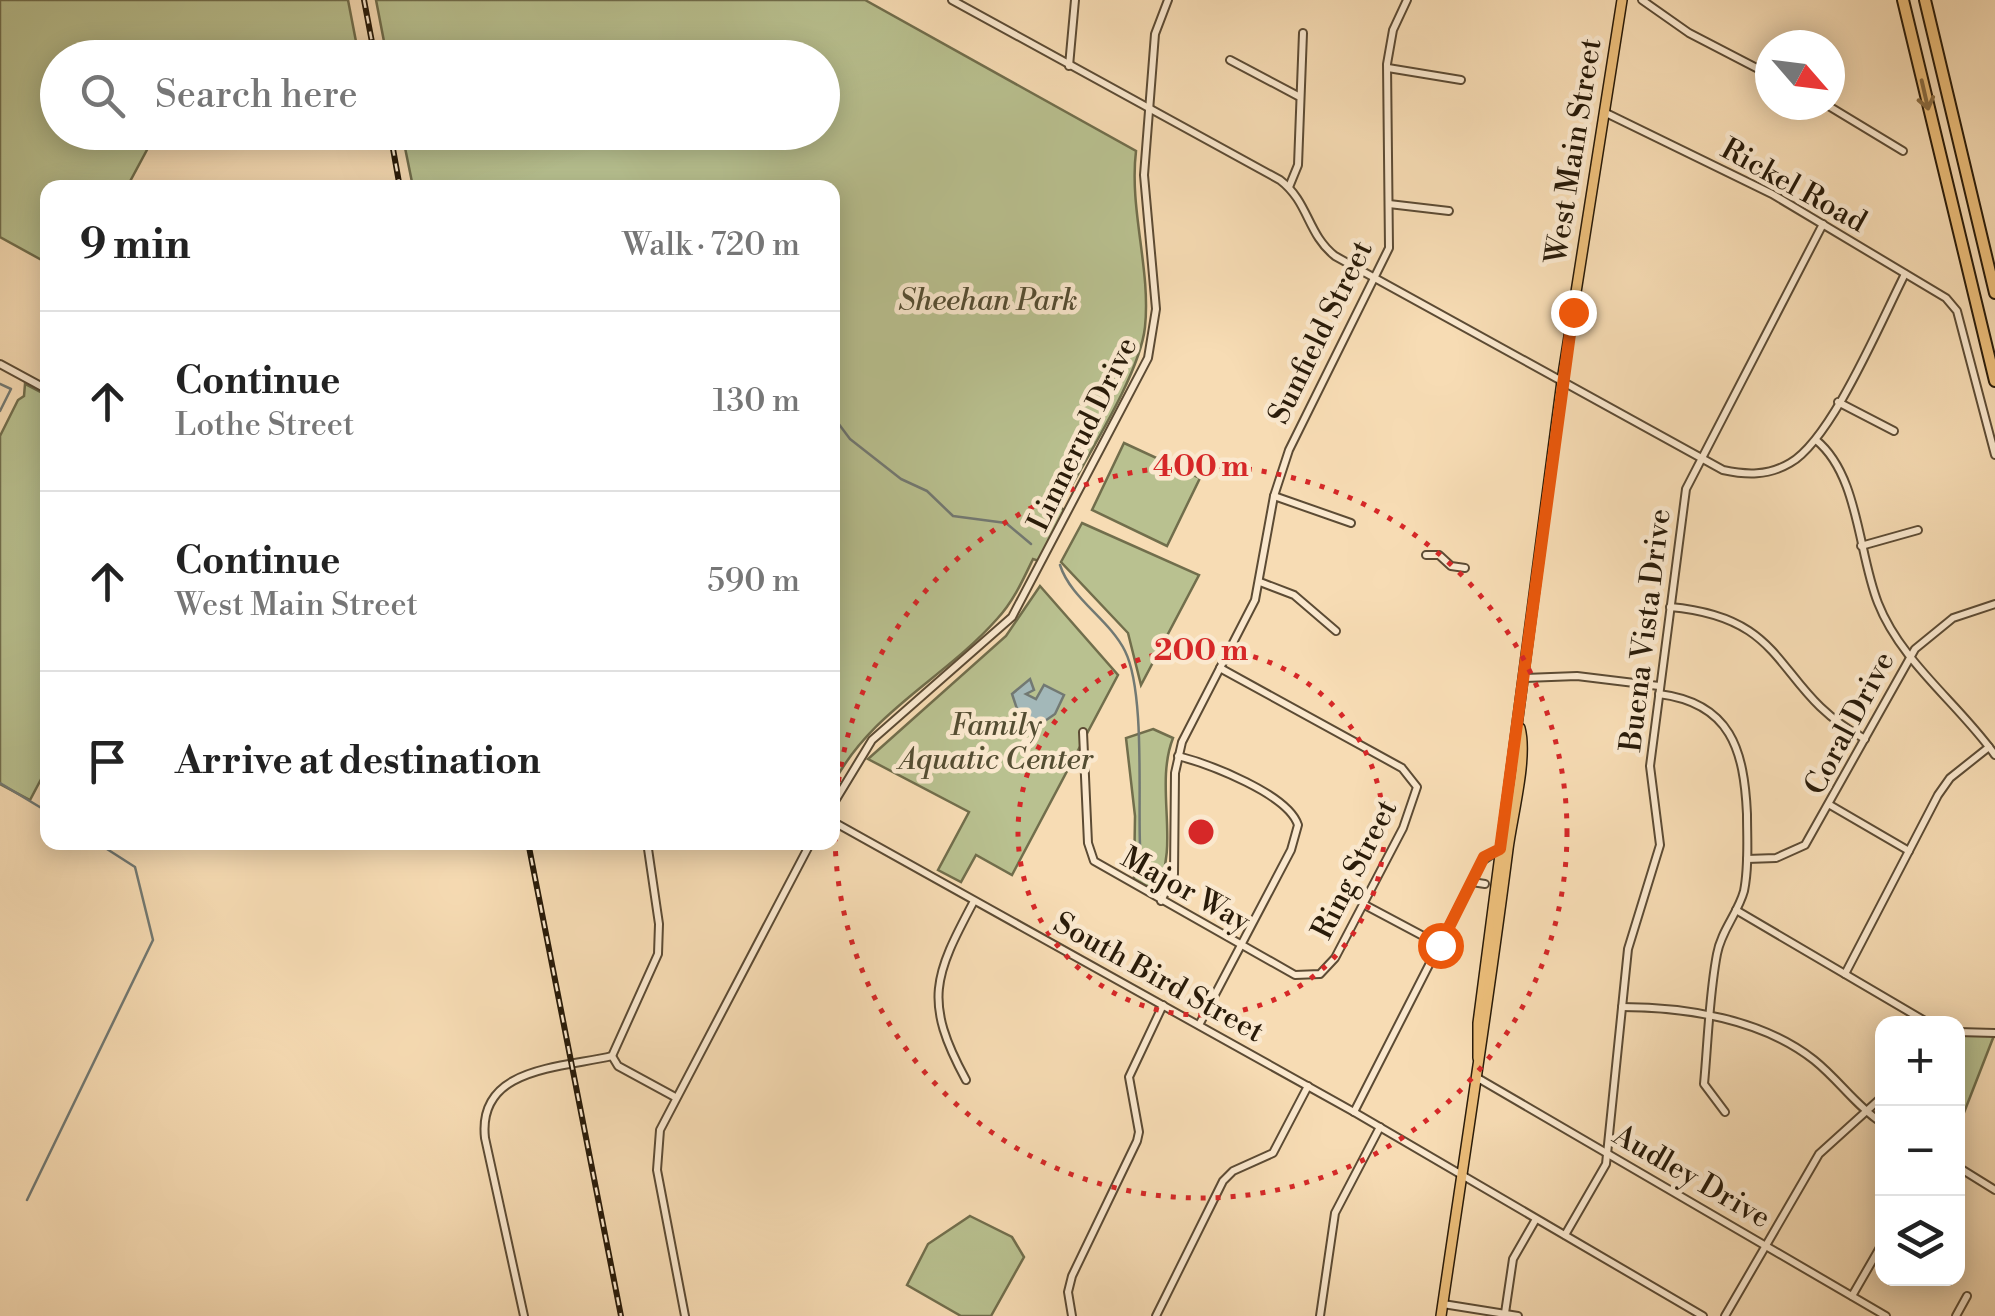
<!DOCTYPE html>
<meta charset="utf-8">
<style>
:root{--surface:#fff;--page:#f6f6f6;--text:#222;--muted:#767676;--line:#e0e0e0}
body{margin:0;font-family:"Libre Bodoni",serif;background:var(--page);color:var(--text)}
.controls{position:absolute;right:30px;bottom:30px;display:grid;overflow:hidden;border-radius:20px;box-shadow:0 5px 25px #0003}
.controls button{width:90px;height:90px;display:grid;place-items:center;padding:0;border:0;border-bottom:2px solid var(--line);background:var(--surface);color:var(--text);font:50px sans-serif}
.compass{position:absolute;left:1755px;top:30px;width:90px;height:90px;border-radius:50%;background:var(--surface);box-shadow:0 5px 25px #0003;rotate:118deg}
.stop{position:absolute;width:30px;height:30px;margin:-22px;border:8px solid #ea580c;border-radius:50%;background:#fff}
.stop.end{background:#ea580c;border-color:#fff;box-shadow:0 2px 10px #0008}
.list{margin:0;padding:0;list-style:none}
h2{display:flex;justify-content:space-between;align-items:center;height:130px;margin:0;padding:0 40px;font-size:42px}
h2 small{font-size:32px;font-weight:400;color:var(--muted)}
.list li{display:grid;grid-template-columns:65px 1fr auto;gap:30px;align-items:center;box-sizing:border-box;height:180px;padding:0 40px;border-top:2px solid var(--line)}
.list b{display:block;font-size:38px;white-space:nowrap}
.list p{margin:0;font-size:32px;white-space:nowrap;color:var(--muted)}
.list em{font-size:32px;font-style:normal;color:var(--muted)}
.icon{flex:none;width:55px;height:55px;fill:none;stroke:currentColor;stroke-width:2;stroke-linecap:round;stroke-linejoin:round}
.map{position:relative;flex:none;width:1995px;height:1316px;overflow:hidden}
.search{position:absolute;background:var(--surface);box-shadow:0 5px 25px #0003;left:40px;top:40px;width:800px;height:110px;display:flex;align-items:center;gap:25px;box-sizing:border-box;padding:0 35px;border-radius:55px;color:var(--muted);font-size:38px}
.panel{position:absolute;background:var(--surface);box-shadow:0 5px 25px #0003;left:40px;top:180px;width:800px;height:670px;border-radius:20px}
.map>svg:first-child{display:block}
.green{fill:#b9c190;stroke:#716e4c;stroke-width:2.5}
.water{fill:#a3b8b9;stroke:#727973;stroke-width:2.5}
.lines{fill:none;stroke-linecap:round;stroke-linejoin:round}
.stream{stroke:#727973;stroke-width:2.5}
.minor-casing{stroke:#5c4b34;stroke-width:10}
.major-casing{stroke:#291b09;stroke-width:12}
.highway-casing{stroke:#291b09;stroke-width:14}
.minor{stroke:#fae8ce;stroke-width:6}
.major{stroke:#ecbe7a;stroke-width:9}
.highway{stroke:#ecbe7a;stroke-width:10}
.rail-casing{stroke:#291b09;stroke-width:6}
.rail{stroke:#fae8ce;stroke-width:2.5;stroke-dasharray:8;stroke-linecap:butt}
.oneway{stroke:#8a6c42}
.route{stroke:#ea580c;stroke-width:12}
.ring{fill:none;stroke:#d62828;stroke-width:5;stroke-dasharray:5 10}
.labels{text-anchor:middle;stroke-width:9;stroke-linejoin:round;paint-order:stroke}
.street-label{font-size:30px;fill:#291b09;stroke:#fae8ce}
.park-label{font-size:30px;font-style:italic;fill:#544d32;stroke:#fae8ce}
.centre{fill:#d62828;stroke:#fae8ce;stroke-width:5}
.ring-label{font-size:30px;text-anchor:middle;font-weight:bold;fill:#d62828;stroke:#fae8ce;stroke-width:9;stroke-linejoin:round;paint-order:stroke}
</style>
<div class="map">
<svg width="1995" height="1316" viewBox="0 0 1995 1316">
<rect width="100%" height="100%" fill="#f7dcb4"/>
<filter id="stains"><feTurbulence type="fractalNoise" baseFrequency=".002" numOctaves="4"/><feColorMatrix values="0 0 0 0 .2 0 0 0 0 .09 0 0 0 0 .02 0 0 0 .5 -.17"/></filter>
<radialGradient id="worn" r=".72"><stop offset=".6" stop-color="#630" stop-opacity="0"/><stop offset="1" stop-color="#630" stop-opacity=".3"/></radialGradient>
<g class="green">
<polygon points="0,0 348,0 359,57 209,58 198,52 195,58 58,58 58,132 156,133 127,187 48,188 47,263 0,237"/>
<path d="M376,0h489l271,151c-7,59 15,118 9,176 -5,48 -61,134 -85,180l4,3 -25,51 -6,-2c-10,21 -20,43 -36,60 -53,60 -126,92 -164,165l-1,-596 -419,-1 -11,-54 420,-1v-74l-435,-1z"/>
<polygon points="25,384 48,396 48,766 30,800 0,784 0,436 18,400 24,396"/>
<polygon points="1124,443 1200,478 1167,546 1092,510"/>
<polygon points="1082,523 1199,575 1141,685 1128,633 1061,562"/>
<polygon points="1040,586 1118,675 1012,875 976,855 961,882 938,870 969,812 868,759 1006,636"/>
<path d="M1153,729l20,9c-19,49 8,108 -17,153l-22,-12 1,-63 -9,-78z"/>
<polygon points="1958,1032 1995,1033 1958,1128"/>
<polygon points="970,1216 1012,1237 1024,1257 991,1316 961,1316 907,1285 928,1244"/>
</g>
<polygon class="water" points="1030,679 1034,690 1026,694 1036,699 1044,685 1064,695 1055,714 1042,723 1020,718 1012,694"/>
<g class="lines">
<g class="stream">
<polyline points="0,384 11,389 0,411"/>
<polyline points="832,415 850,439 901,479 927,491 953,516 1006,523 1031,544"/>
<path d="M1060,565c11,34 49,54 65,86 20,40 13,147 15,194"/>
<polyline points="0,783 48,812"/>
<polyline points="27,1200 153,940 135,867 96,842"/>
</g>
<g class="minor-casing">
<g id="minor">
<path d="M952,0l328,180c29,22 27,54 55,76l388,214c23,5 45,6 67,-7 42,-24 91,-142 115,-189"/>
<polyline points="1642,0 1689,33 1770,75"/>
<polyline points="1230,60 1298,96"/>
<polyline points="1069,66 1075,0"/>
<polyline points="1388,68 1461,80"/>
<polyline points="1827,105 1903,151"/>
<polyline points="1604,112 1772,194 1946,298 1957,311 1995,455"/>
<polyline points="1289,187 1298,165 1303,33"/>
<polyline points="1389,204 1449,211"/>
<polyline points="0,364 48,390"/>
<polyline points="1838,402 1894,431"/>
<path d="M1816,440c43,35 42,113 62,163 23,59 81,101 117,152"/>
<polyline points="1274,496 1351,523"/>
<polyline points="1861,546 1918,530"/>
<polyline points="1426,555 1439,555 1451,566 1465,568"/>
<polyline points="1260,582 1294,595 1336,631"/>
<path d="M1670,607c124,11 102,83 195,132"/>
<polyline points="1525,678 1577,676 1659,686"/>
<path d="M1659,694c72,9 85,56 88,120 0,25 2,52 -3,77 -6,22 -23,40 -27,63 -8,42 -9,87 -13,130l21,28"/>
<polyline points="1083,732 1088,843 1094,861 1295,975 1320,974 1335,958 1403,828 1417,787 1402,768 1220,668"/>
<path d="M1178,756c31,8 110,38 120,69l-7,25 -92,175"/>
<polyline points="1830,805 1909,851"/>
<polyline points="832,806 872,740 1012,617 1148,358 1156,309 1144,175 1155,34 1168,0"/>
<polyline points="832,821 1354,1112 1703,1316"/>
<polyline points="1747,859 1776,858 1805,845 1915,649 1953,618 1995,604"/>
<polyline points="1472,882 1485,884"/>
<polyline points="1161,901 1174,874 1175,773 1182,742 1255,600 1274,496 1289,450 1389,248 1387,64 1393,30 1407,0"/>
<polyline points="1363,904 1440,945"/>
<polyline points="1736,910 1930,1024"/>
<polyline points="1845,974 1938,795 1950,778 1989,747"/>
<path d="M1622,1007c64,0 140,12 192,53 25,20 42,46 68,63"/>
<polyline points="1958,1032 1995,1033"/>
<polyline points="612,1056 658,954 659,924 647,842"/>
<polyline points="612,1056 618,1066 675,1097"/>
<polyline points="1476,1077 1886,1316"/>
<path d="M966,1080c-43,-79 -32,-104 8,-179"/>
<polyline points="1354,1112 1482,861 1500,849"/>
<polyline points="1958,1167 1995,1190"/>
<polyline points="1565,1235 1606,1164 1628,949 1660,845 1650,766 1686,489 1823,224"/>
<polyline points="1852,1296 1882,1244"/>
<polyline points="1443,1304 1518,1316"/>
<polyline points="1505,1313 1513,1259 1536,1219"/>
<path d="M524,1316l-39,-178c-8,-72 78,-70 127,-82"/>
<polyline points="685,1316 657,1170 660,1130 811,842"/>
<polyline points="1072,1316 1068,1292 1072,1276 1137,1141 1139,1132 1129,1077 1163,1005"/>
<polyline points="1156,1316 1223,1181 1233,1171 1273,1153 1308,1086"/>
<polyline points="1320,1316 1335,1213 1380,1127"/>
<polyline points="1725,1316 1819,1154 1882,1097"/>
<polyline points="1956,1316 1967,1296"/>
</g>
</g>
<g class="major-casing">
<g id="major">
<polyline points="1478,1058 1478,1023 1562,381 1622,0"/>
<path d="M1441,1316c23,-157 47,-310 67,-467 4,-32 20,-91 12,-121"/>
</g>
</g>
<g class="highway-casing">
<g id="highway">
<polyline points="1903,0 1995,381"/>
<polyline points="1925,0 1995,293"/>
</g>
</g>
<use href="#minor" class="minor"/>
<use href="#major" class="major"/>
<use href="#highway" class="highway"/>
<g class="rail-casing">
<g id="rail">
<polyline points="364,0 375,58"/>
<polyline points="390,132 400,188"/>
<polyline points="528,842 621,1316"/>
</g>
</g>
<use href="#rail" class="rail"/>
</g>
<defs><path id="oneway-shaft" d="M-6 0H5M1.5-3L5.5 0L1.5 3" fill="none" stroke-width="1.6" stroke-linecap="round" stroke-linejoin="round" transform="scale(2.5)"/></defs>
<use class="oneway" href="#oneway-shaft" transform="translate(1925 95) rotate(77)"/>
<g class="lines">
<polyline class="route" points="1440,945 1484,857 1500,849 1573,312"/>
</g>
<g class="ring">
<circle cx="1201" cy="832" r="183"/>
<circle cx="1201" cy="832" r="366"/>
</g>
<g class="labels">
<g class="street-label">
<text transform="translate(1573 151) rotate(-81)" y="10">West Main Street</text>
<text transform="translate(1794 185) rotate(29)" y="10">Rickel Road</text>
<text transform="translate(1320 332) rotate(-64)" y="10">Sunfield Street</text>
<text transform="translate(1082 434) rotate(-64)" y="10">Linnerud Drive</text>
<text transform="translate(1645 630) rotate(-83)" y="10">Buena Vista Drive</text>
<text transform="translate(1849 723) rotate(-62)" y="10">Coral Drive</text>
<text transform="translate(1354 869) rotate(-63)" y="10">Ring Street</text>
<text transform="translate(1186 889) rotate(29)" y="10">Major Way</text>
<text transform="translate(1159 977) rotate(29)" y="10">South Bird Street</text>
<text transform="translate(1692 1176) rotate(30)" y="10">Audley Drive</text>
</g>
<g class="park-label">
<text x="988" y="310">Sheehan Park</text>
<text x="996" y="735">Family<tspan x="996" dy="34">Aquatic Center</tspan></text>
</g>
</g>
<circle cx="1201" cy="832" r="15" class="centre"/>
<g class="ring-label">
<text x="1201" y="476">400 m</text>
<text x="1201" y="660">200 m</text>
</g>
<rect width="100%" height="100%" filter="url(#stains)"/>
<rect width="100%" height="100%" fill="url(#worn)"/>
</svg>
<div class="controls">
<button>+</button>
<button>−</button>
<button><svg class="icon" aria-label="layers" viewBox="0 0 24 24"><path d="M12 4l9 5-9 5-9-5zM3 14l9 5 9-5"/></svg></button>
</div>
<svg class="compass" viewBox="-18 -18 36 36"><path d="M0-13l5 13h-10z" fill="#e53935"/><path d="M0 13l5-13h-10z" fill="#767676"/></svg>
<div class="stop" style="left:1440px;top:945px"></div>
<div class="stop end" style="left:1573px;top:312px"></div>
<div class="search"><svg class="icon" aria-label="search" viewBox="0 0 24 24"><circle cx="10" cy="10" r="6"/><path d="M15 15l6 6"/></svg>Search here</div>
<section class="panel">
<h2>9 min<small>Walk · 720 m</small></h2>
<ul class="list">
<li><svg class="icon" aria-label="ahead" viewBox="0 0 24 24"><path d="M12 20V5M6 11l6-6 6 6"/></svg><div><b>Continue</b><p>Lothe Street</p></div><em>130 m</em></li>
<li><svg class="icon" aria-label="ahead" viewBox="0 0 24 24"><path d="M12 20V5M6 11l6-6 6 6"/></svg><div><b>Continue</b><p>West Main Street</p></div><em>590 m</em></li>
<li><svg class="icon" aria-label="arrive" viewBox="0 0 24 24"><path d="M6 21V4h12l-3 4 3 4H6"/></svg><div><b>Arrive at destination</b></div></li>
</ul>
</section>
</div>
